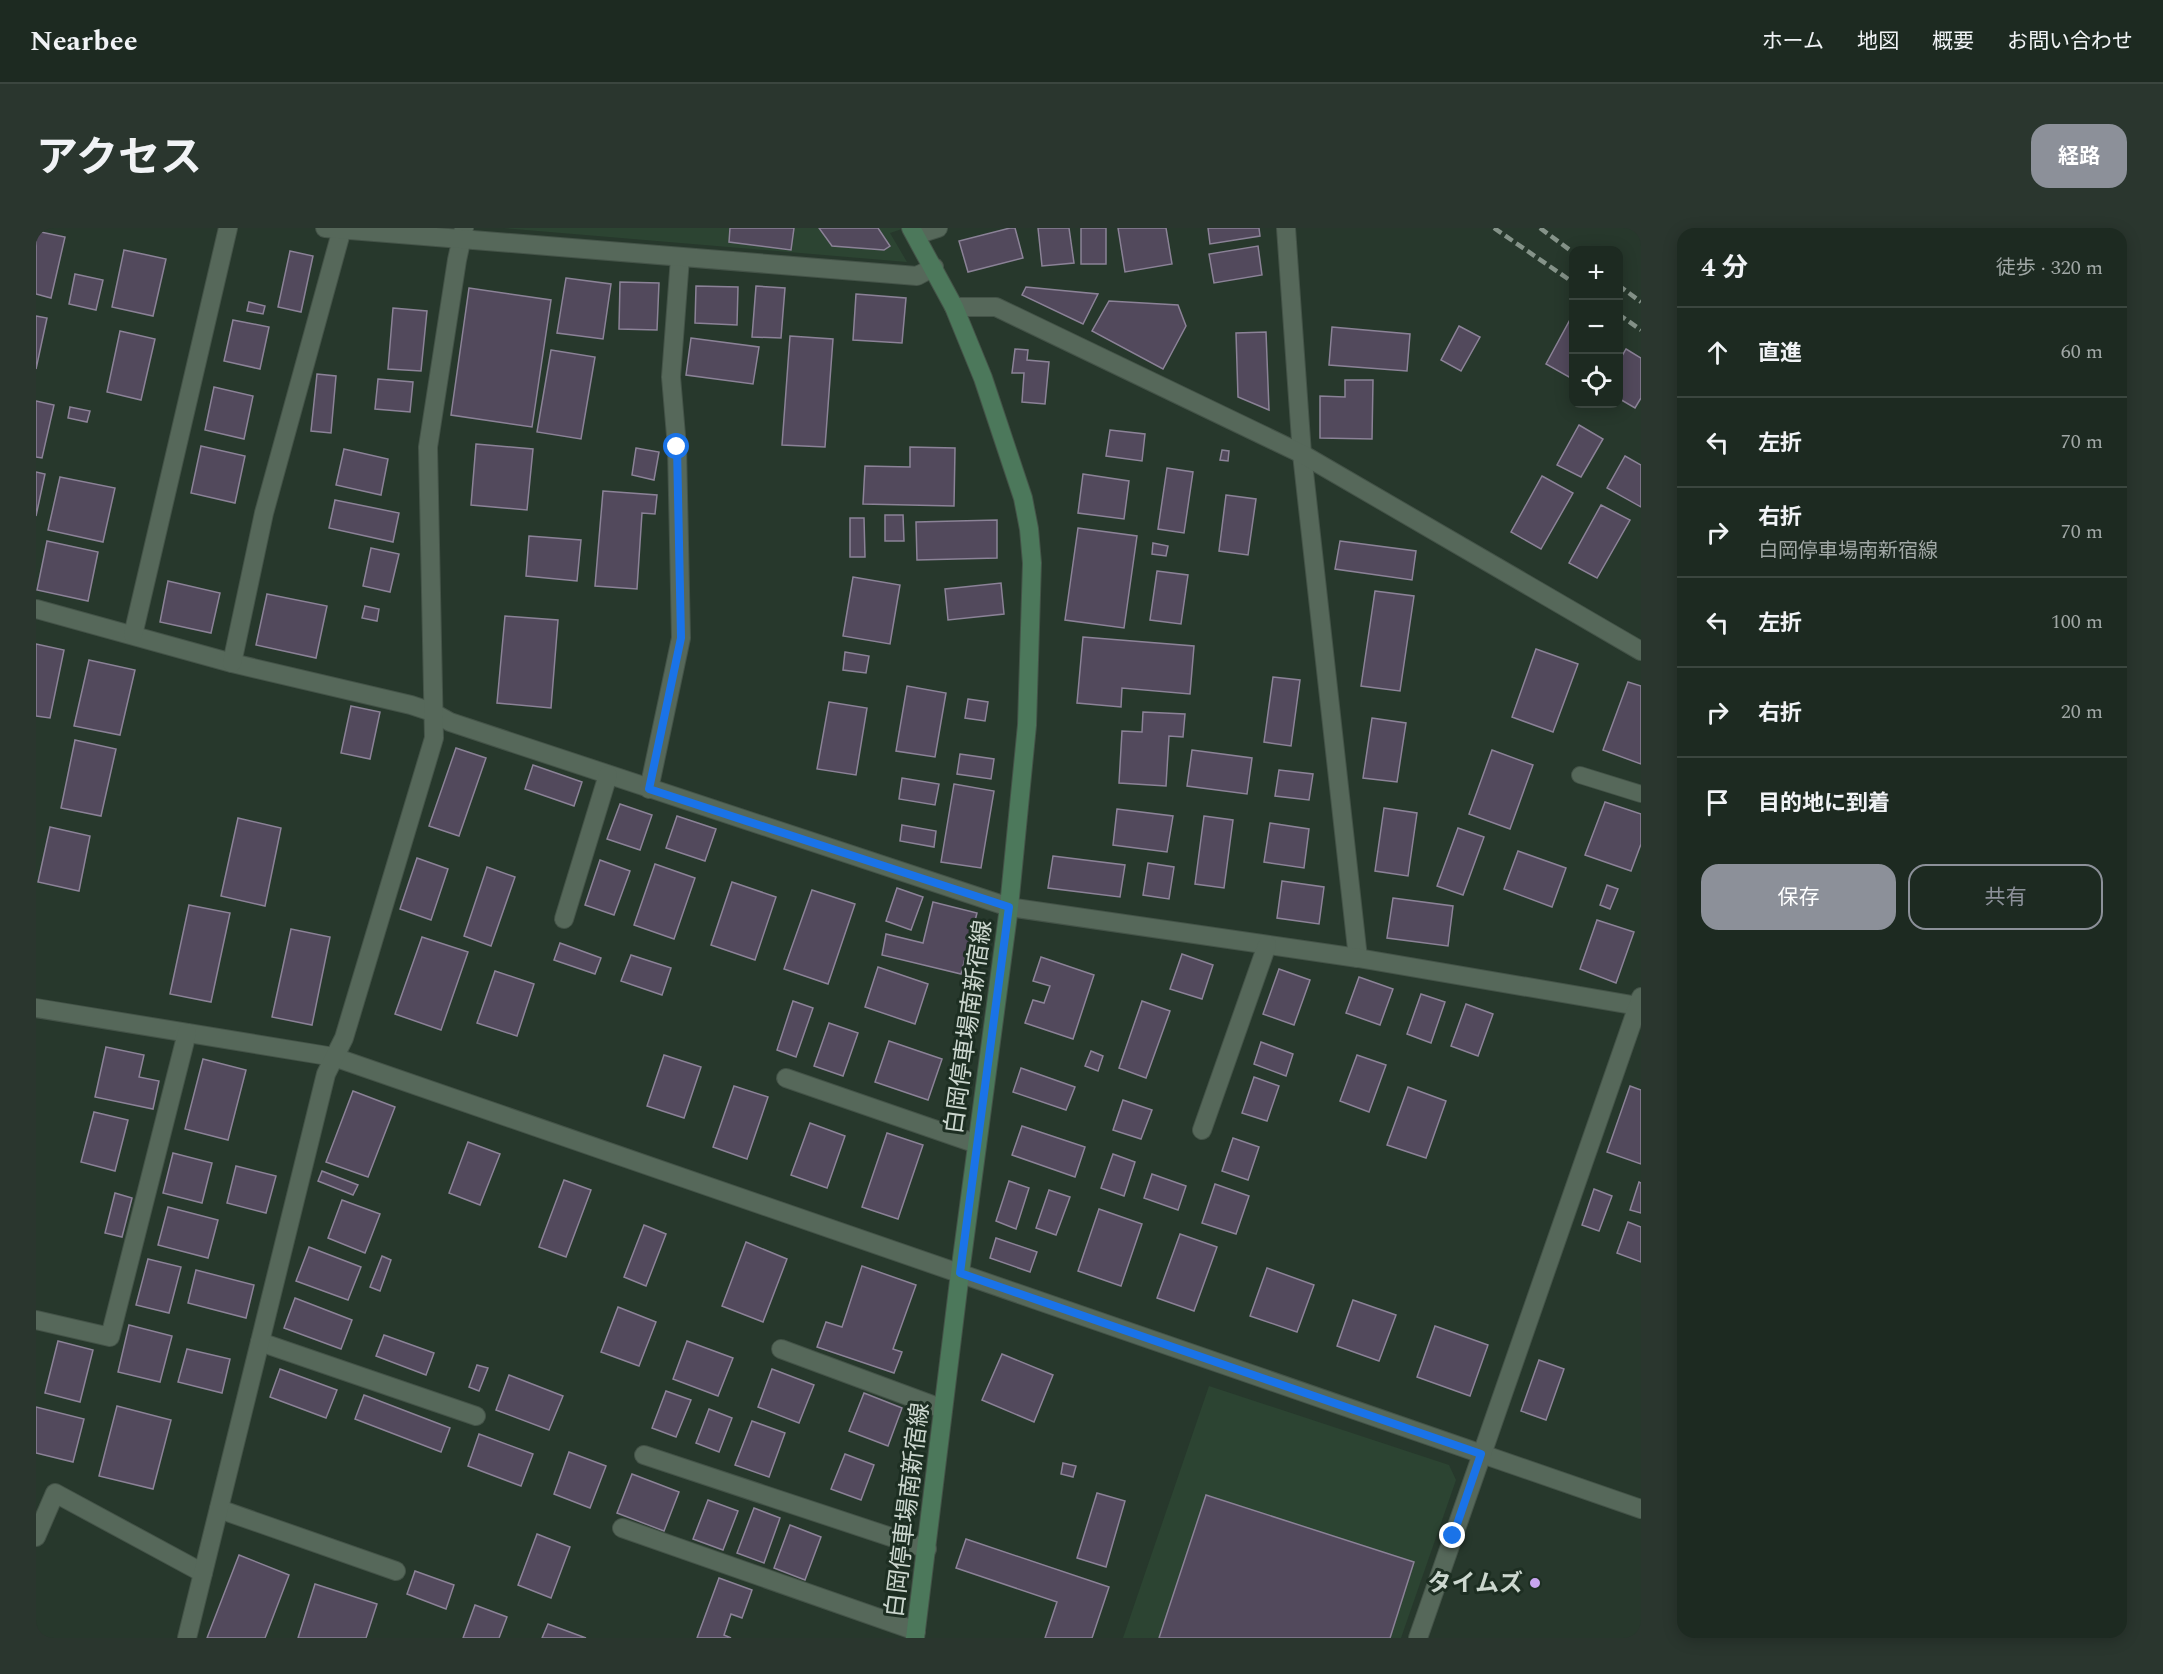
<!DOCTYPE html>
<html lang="ja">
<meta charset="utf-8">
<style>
:root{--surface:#1d2a21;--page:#2a362e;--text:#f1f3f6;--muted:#a0a7a5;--line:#3b463f;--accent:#8c9099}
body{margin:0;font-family:Spectral,"Noto Sans JP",serif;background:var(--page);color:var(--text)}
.controls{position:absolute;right:18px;top:18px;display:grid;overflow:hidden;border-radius:12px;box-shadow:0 3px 15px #0003}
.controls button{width:54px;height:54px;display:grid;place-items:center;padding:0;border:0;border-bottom:2px solid var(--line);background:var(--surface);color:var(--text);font:30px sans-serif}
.stop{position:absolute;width:18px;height:18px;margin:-14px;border:4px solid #1a73e8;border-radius:50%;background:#fff}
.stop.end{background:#1a73e8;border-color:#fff;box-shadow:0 2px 6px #0008}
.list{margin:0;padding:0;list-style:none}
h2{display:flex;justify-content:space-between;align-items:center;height:78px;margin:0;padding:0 24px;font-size:26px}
h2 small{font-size:20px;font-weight:400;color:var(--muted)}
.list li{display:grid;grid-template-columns:39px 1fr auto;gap:18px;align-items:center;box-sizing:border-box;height:90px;padding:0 24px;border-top:2px solid var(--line)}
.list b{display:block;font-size:22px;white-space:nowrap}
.list p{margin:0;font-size:20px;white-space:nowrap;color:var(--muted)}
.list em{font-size:20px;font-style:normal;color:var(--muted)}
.actions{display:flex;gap:12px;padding:18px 24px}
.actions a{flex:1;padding:14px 0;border:2px solid var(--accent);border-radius:18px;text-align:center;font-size:21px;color:var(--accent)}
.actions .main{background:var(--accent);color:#fff}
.icon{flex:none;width:33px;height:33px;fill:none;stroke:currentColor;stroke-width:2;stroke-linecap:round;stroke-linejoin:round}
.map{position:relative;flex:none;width:1605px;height:1410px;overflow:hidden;border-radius:18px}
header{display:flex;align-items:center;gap:36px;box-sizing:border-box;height:84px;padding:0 30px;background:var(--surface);border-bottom:2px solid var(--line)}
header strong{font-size:28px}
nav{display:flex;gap:33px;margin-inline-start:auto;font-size:21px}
.intro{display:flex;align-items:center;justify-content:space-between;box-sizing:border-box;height:144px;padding:0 36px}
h1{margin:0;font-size:42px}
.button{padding:15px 27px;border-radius:18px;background:var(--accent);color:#fff;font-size:21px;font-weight:700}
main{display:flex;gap:36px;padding:0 36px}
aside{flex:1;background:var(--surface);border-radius:18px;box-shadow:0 3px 15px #0003}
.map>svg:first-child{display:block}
.built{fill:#2c4432}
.building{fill:#52495c;stroke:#8b8297;stroke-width:1.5}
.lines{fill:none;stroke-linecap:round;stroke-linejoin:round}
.service-casing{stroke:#445348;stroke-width:18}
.minor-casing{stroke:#445348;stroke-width:20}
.tertiary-casing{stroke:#445348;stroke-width:20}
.secondary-casing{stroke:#445348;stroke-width:20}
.service{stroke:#56685a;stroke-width:16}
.minor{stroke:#56685a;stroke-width:18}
.tertiary{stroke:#56685a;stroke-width:18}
.secondary{stroke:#4c785b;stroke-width:18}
.rail{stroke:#859389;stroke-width:4.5;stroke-dasharray:9 4.5;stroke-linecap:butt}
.route{stroke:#1a73e8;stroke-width:8}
.poi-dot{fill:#c8a5ef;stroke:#1d2e22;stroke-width:2}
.labels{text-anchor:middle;stroke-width:6;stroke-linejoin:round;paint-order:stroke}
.street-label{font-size:24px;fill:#ccd7cf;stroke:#1d2e22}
.poi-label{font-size:24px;font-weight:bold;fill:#ccd7cf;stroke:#1d2e22;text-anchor:end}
</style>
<header>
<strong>Nearbee</strong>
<nav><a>ホーム</a><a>地図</a><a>概要</a><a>お問い合わせ</a></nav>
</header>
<div class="intro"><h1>アクセス</h1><a class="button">経路</a></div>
<main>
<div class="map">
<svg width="1605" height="1410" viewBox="0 0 1605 1410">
<rect width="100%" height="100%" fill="#27382c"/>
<g class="built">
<polygon points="467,0 869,0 854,5 871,34"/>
<polygon points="1173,1158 1413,1237 1420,1252 1365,1410 1087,1410"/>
</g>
<g class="building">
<polygon points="694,0 758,0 755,22 693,14"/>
<polygon points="783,0 842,0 854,18 848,22 796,18"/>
<polygon points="974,0 979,0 987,30 932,44 923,13"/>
<polygon points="1002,0 1033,0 1038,35 1006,38"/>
<rect x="1045" y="0" width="25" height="36"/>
<polygon points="1082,0 1130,0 1136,36 1089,44"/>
<polygon points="1172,0 1223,0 1224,8 1174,16"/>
<polygon points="0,3 29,9 15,70 0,66"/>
<polygon points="1222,18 1226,47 1178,55 1173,26"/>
<polygon points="88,22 130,31 117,88 76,79"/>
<polygon points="254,23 277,28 265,84 242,79"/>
<polygon points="39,46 67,52 60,82 33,76"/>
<polygon points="530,50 575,56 567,111 521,105"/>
<polygon points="584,54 623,55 621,102 583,101"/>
<polygon points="660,58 702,59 701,97 659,95"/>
<polygon points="720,58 749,60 745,110 716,109"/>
<polygon points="990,59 1062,66 1047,96 986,67"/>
<polygon points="433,60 515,72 496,199 415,187"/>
<polygon points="820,66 870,70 866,115 817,112"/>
<polygon points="1073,73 1142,77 1150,98 1127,141 1056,103"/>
<polygon points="213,74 229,78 227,86 211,83"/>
<polygon points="357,80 391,83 385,143 352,141"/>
<polygon points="0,88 11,90 0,141"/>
<polygon points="1536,88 1538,141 1533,149 1510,136"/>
<polygon points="197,92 233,99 224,141 188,133"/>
<polygon points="1423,98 1444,109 1425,143 1405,132"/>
<polygon points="1296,99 1374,106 1371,143 1293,137"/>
<polygon points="84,103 119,111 105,172 71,164"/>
<polygon points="1230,104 1233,182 1202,169 1200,105"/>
<polygon points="754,108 797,111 789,219 746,217"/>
<polygon points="655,110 723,119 717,156 650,147"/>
<polygon points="979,121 992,122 991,132 1013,134 1009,176 986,174 988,145 976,145"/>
<polygon points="1590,121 1605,130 1605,170 1599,180 1582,170 1582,135"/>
<polygon points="515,122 559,129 545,211 501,204"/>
<polygon points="281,146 300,148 295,205 275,203"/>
<polygon points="342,151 377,154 374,184 339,181"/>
<polygon points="1309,152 1337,152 1336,211 1284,210 1284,168 1309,169"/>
<polygon points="178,159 217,168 208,211 169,202"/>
<polygon points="0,173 18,177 6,230 0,229"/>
<polygon points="34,179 54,183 51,194 32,190"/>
<polygon points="1543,197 1567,211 1545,249 1521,237"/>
<polygon points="1074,202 1109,206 1106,233 1070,228"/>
<polygon points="440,216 497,221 491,282 435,277"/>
<polygon points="165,218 209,228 199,275 155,265"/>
<polygon points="874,219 919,220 918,278 827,276 829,238 874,239"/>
<polygon points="600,220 623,224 618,252 596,247"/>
<polygon points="308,221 352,231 345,267 300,257"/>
<polygon points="1186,222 1193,223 1192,233 1184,232"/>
<polygon points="1589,228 1605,237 1605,279 1571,260"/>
<polygon points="1131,240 1157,244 1148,305 1122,301"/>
<polygon points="0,244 9,246 0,288"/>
<polygon points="1047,246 1093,253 1088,291 1042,285"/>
<polygon points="1506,248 1537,265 1505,321 1475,304"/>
<polygon points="24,249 79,260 67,314 12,302"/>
<polygon points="567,263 621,267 619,286 606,285 601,361 559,358"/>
<polygon points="1190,267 1220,271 1212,327 1183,323"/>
<polygon points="299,272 363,285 357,314 293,300"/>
<polygon points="1565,277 1594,292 1561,350 1533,335"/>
<polygon points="849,287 867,287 868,313 849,313"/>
<polygon points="814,290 828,290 829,329 814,329"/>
<polygon points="961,292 961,330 881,332 880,294"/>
<polygon points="1042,300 1101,308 1088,400 1029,392"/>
<polygon points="493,308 545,312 541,353 490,348"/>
<polygon points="11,313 62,324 52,373 1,362"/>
<polygon points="1304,313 1380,323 1376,352 1299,341"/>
<polygon points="1117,315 1132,318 1130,328 1116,326"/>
<polygon points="335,320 363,326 354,364 327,358"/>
<polygon points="1121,343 1152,347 1145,396 1114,392"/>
<polygon points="817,349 864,357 854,416 807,408"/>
<polygon points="132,353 184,365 175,405 124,394"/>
<polygon points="965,355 968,386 912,392 909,361"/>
<polygon points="1339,363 1378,368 1364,463 1325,458"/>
<polygon points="231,366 291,378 280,430 220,417"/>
<polygon points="329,378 343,381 341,393 326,390"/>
<polygon points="469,388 522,392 515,480 461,475"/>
<polygon points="1047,409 1158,418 1154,466 1086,460 1085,479 1041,475"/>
<polygon points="0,416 28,422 14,490 0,488"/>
<polygon points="1500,421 1542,436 1517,504 1476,489"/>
<polygon points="809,424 833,428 830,445 807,442"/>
<polygon points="53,432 99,442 84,507 38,498"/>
<polygon points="1237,449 1264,452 1255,518 1228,514"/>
<polygon points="1592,454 1605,458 1605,536 1567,522"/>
<polygon points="871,458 910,465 899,529 860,523"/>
<polygon points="932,471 952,474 949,493 929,490"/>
<polygon points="793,474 831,480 820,547 781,541"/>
<polygon points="315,478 344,484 334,531 305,525"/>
<polygon points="1107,484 1149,486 1147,509 1133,508 1130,558 1083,555 1086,503 1106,504"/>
<polygon points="1336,490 1370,495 1361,554 1327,550"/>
<polygon points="39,512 80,521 65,588 25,580"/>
<polygon points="420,520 450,530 423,608 393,598"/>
<polygon points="1156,522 1216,530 1211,566 1151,558"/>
<polygon points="1456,522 1497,537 1474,601 1433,586"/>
<polygon points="924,526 958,531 955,551 921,546"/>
<polygon points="497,537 546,554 538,578 489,561"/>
<polygon points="1243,542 1277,546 1273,572 1239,568"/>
<polygon points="866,550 903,556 899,577 863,571"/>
<polygon points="918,556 958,563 945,640 905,634"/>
<polygon points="1569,574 1605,586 1605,616 1595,643 1549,627"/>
<polygon points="584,576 616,587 604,622 571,611"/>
<polygon points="1348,580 1381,585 1372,648 1339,643"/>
<polygon points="1081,581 1137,588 1131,624 1077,617"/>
<polygon points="641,588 680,601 669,633 630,620"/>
<polygon points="1168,588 1197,592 1188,660 1159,656"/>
<polygon points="202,590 245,600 229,678 185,668"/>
<polygon points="1234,595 1273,601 1268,640 1228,634"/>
<polygon points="866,597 900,603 898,619 864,613"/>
<polygon points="14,599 54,608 43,663 2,654"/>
<polygon points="1422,600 1448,609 1427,667 1401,658"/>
<polygon points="1482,623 1530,640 1516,679 1468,661"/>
<polygon points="1017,628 1089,637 1084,669 1012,660"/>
<polygon points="381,630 412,641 395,692 364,681"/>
<polygon points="564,632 594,643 578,687 549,677"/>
<polygon points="1112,635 1138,639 1133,671 1107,667"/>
<polygon points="619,636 659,650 638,711 598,697"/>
<polygon points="451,639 479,649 455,718 428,708"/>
<polygon points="1246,653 1288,659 1283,696 1241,690"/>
<polygon points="696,654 740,669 719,732 675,717"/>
<polygon points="1571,657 1582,661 1574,681 1564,677"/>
<polygon points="861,660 887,669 875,702 850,693"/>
<polygon points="776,662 819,676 792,756 748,741"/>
<polygon points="1357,670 1417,678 1412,718 1351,710"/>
<polygon points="897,674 941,685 925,746 846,727 850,706 887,715"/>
<polygon points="153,677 194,685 175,774 134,766"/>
<polygon points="1561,692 1598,704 1580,755 1544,741"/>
<polygon points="255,701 294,709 276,797 236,789"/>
<polygon points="386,709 432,724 405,802 359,786"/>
<polygon points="524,715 565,730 559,746 518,732"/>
<polygon points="1146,726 1177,737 1166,771 1134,761"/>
<polygon points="595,727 635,740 626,767 585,753"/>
<polygon points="1005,729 1058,747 1037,811 989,795 997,772 1008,775 1014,758 997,753"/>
<polygon points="842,739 892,756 879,796 829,779"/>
<polygon points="1243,741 1274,752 1258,797 1227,786"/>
<polygon points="459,743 498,756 481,808 441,795"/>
<polygon points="1323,749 1357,761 1344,797 1310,785"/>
<polygon points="1385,766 1409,774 1395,815 1371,806"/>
<polygon points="757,773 777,780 760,829 741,822"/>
<polygon points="1106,773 1134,783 1110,850 1083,840"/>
<polygon points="1430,776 1457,786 1442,828 1415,818"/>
<polygon points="793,795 822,805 807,848 778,838"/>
<polygon points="853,813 906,831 892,872 839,854"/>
<polygon points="1225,814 1257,826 1250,848 1218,836"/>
<polygon points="70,819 108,827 103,849 123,853 117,881 59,869"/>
<polygon points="1055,823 1067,828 1062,843 1049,838"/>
<polygon points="628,827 665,839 648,890 611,878"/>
<polygon points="1321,827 1350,837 1333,884 1304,873"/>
<polygon points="167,831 210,842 192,912 149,901"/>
<polygon points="985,840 1039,859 1030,882 977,864"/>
<polygon points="1218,849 1243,858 1231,893 1206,885"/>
<polygon points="698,858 732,869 711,931 677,919"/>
<polygon points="1594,858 1605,862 1605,936 1571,924"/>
<polygon points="1372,859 1410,873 1390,930 1351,917"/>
<polygon points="317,863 359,879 332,949 290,934"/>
<polygon points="1087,872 1116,882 1105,911 1077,902"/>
<polygon points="58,884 92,892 79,943 45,934"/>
<polygon points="774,895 809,908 791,960 755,947"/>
<polygon points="986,898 1049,919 1039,949 976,927"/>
<polygon points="851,905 887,917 862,991 826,979"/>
<polygon points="1197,910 1223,919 1212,952 1186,943"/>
<polygon points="432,914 464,926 444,977 413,965"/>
<polygon points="137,925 176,935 166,975 127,965"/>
<polygon points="1077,926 1099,934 1088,968 1065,960"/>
<polygon points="200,938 240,948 230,985 191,975"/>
<polygon points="286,943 322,957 317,967 282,953"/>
<polygon points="1116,946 1150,958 1142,982 1108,970"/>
<polygon points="528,952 555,962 530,1029 503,1019"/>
<polygon points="973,953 993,960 980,1001 960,993"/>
<polygon points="1603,954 1605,955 1605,985 1594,982"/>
<polygon points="1179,956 1213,968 1200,1006 1166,995"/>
<polygon points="1558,961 1576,968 1563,1003 1546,997"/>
<polygon points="1013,962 1034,969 1020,1007 1000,1000"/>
<polygon points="79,965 96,970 86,1009 69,1005"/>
<polygon points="306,972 344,986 329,1025 292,1010"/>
<polygon points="132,979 182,992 172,1030 122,1017"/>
<polygon points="1063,981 1106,996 1085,1058 1042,1043"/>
<polygon points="1592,994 1605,999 1605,1034 1581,1025"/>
<polygon points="608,997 630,1006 610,1058 588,1049"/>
<polygon points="1144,1006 1181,1019 1158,1083 1121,1070"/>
<polygon points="960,1010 1001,1024 994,1044 954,1030"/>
<polygon points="710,1014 751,1031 727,1094 686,1078"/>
<polygon points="273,1019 325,1039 312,1072 260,1053"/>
<polygon points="346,1028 355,1032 344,1063 334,1059"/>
<polygon points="112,1031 145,1039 133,1085 100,1077"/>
<polygon points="826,1038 880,1057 857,1121 866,1124 858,1145 781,1119 790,1094 806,1099"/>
<polygon points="1231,1040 1278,1057 1261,1104 1214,1088"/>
<polygon points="160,1042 218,1057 210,1090 152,1075"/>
<polygon points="259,1070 316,1092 305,1121 248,1100"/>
<polygon points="1317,1072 1360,1087 1343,1133 1301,1118"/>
<polygon points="582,1079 620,1094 603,1138 565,1124"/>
<polygon points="93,1097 136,1108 124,1154 82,1144"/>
<polygon points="1399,1098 1452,1117 1434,1168 1381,1149"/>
<polygon points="348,1107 398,1125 390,1147 340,1128"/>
<polygon points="22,1113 57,1122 44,1174 9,1165"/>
<polygon points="651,1113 697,1130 682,1168 637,1151"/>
<polygon points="151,1121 194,1131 186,1165 142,1154"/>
<polygon points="966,1126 1017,1147 998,1194 946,1172"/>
<polygon points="1503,1132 1528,1141 1510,1192 1485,1183"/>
<polygon points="441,1137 452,1140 443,1163 433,1159"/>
<polygon points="244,1141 301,1162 290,1190 234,1169"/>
<polygon points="736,1141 778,1157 763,1195 722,1179"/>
<polygon points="473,1147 527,1168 513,1202 460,1182"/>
<polygon points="630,1163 655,1172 640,1209 616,1200"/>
<polygon points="828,1165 866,1180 852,1218 813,1203"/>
<polygon points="328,1167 414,1200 405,1224 319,1191"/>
<polygon points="81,1178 135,1192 117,1261 63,1248"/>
<polygon points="0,1179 48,1191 37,1234 0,1225"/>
<polygon points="673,1181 696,1190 683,1224 660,1215"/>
<polygon points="716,1193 749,1205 733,1249 699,1237"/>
<polygon points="443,1206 497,1226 485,1258 432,1238"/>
<polygon points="533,1224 570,1238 554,1280 518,1266"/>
<polygon points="809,1226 838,1237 825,1272 795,1261"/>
<polygon points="1027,1235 1040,1238 1037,1249 1025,1246"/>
<polygon points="596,1246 643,1264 628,1303 581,1285"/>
<polygon points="1061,1265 1089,1273 1070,1339 1041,1330"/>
<polygon points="1170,1267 1378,1334 1354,1410 1123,1410"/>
<polygon points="672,1272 702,1283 687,1322 657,1311"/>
<polygon points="718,1280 744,1290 728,1335 701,1325"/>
<polygon points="754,1297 785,1309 769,1352 738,1340"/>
<polygon points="501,1306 534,1319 515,1370 482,1357"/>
<polygon points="930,1311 1073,1359 1056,1410 1009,1410 1021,1374 920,1340"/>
<polygon points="203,1327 253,1347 229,1410 171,1410"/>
<polygon points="379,1343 418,1357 410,1381 371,1366"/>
<polygon points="683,1350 716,1362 706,1390 695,1386 688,1407 695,1410 661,1410"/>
<polygon points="279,1356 341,1376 330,1410 262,1410"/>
<polygon points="439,1377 471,1389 463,1410 427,1410"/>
<polygon points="512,1396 550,1410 506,1410"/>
</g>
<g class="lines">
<g class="service-casing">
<polyline id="service" points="1544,547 1605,566"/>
</g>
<g class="minor-casing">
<g id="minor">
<polyline points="1250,0 1266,226 1322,730"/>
<polyline points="880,7 902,0"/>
<polyline points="918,79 960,79 1266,226 1605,423"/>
<polyline points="0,381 196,435 375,477 396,484 414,494 973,679 1322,730 1602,778"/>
<polyline points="97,407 192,0"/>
<polyline points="196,435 228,285 306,1"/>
<polyline points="613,561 645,410 641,219 635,149 644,30"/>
<polyline points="528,691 572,547"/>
<polyline points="0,780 298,829 1605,1281"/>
<polyline points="750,850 941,916"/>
<polyline points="1166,902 1231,717"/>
<polyline points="0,1092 74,1109 151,805"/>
<polyline points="224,1114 440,1188"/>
<polyline points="745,1121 907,1181"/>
<polyline points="608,1227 891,1321"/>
<polyline points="183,1281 360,1343"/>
<polyline points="586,1300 880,1403"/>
<polyline points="0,1309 19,1265 167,1345"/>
<polyline points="151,1410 290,846 308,810 398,510 392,219 421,32 428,0"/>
<polyline points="1382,1410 1605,769"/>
</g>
</g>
<g class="tertiary-casing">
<polyline id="tertiary" points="289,0 881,48 898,39"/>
</g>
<g class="secondary-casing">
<polyline id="secondary" points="875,0 918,79 947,150 987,270 993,301 996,335 991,497 973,679 924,1045 879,1410"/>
</g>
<use href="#service" class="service"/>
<use href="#minor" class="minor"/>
<use href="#tertiary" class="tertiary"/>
<use href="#secondary" class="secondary"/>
<g class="rail">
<polyline points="1458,0 1538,55"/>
<polyline points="1504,0 1538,25"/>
<polyline points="1582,57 1605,74"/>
<polyline points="1582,86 1605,102"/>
</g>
</g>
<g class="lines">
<polyline class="route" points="641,219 645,410 613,561 973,679 924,1045 1445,1226 1417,1308"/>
</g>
<circle class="poi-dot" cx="1499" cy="1355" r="6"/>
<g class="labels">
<g class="street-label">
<text transform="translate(932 799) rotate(-82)" y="8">白岡停車場南新宿線</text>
<text transform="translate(871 1282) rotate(-83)" y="8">白岡停車場南新宿線</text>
</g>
<g class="poi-label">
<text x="1487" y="1363">タイムズ</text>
</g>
</g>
</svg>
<div class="controls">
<button>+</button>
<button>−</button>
<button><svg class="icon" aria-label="locate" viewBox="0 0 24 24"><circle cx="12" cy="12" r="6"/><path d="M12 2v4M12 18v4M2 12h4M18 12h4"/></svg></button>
</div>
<div class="stop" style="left:641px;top:219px"></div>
<div class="stop end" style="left:1417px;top:1308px"></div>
</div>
<aside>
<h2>4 分<small>徒歩 · 320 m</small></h2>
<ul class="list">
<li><svg class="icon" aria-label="ahead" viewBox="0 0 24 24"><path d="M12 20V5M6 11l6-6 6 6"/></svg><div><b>直進</b></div><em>60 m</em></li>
<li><svg class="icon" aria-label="left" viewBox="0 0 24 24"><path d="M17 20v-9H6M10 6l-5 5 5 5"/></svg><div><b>左折</b></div><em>70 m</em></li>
<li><svg class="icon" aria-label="right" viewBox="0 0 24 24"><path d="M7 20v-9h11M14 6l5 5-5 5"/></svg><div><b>右折</b><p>白岡停車場南新宿線</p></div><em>70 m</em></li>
<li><svg class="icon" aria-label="left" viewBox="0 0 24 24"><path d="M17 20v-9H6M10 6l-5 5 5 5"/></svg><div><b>左折</b></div><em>100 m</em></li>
<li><svg class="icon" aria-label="right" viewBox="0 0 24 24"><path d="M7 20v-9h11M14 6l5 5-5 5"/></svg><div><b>右折</b></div><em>20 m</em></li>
<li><svg class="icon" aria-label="arrive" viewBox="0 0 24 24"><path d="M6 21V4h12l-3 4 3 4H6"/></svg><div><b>目的地に到着</b></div></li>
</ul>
<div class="actions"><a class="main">保存</a><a>共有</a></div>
</aside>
</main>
